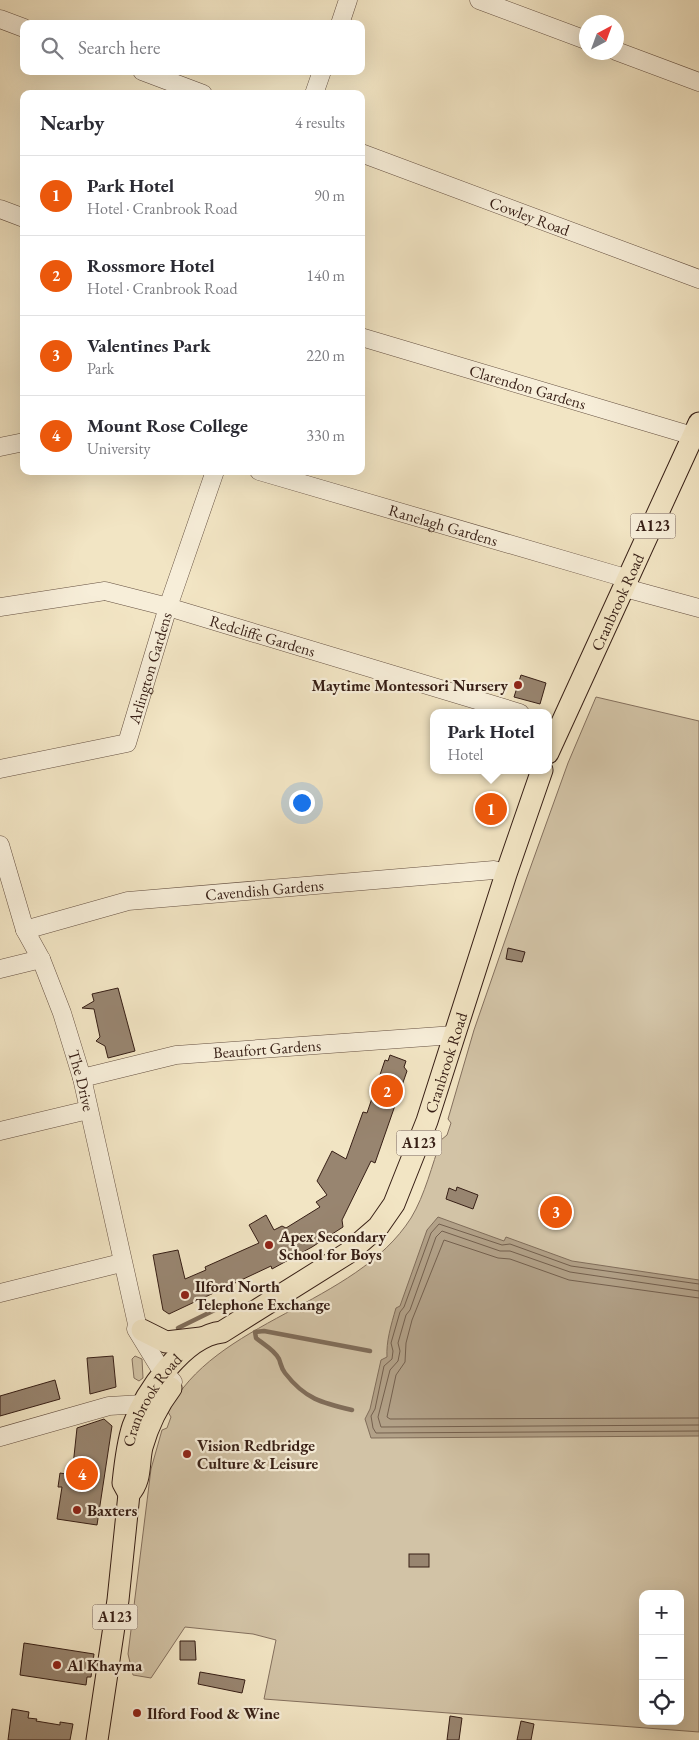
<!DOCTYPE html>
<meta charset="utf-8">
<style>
:root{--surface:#fff;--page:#f2f2f3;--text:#2b2b33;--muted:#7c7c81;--line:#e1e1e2;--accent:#ea580c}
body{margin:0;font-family:"EB Garamond",serif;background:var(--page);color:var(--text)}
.controls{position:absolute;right:15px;bottom:15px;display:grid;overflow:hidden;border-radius:10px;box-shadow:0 5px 20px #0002}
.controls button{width:45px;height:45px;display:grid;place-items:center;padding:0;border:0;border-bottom:1px solid var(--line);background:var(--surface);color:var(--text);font:25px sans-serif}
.compass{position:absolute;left:579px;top:15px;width:45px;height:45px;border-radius:50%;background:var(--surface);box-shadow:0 5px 20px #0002;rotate:41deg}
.you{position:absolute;left:301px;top:802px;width:18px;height:18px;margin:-12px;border:4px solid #fff;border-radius:50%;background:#1a73e8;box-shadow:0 0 0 8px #1a73e833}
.badge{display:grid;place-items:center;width:32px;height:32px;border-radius:50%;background:var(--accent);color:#fff;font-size:16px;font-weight:700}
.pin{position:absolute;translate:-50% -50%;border:2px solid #fff;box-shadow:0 1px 5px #0006}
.popup{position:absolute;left:430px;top:709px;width:122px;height:65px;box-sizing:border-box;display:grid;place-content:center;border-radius:10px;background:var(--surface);filter:drop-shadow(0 1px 4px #0005);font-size:16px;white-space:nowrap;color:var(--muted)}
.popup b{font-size:19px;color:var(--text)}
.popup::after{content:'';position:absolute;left:50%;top:100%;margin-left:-10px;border:10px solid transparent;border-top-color:var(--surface)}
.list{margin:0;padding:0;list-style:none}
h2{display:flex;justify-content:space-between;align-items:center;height:65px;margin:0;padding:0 20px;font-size:21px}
h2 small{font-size:16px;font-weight:400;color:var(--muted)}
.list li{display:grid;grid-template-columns:32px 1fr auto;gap:15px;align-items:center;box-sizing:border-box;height:80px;padding:0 20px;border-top:1px solid var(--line)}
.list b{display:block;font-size:19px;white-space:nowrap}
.list p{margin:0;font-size:16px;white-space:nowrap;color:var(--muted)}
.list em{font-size:16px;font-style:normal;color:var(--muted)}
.icon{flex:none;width:28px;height:28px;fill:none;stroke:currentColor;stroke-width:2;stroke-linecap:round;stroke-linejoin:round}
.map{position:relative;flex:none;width:699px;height:1740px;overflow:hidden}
.search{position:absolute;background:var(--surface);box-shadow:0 5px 20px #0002;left:20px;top:20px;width:345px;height:55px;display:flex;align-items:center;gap:12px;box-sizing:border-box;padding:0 18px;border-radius:10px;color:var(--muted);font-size:19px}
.panel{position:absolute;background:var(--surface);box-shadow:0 5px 20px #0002;left:20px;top:90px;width:345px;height:385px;border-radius:10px}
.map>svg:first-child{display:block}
.green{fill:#d2c3a6;stroke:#84705e;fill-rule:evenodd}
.water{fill:#b2a188;stroke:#806d5a}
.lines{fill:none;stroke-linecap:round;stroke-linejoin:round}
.shore{stroke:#74604e;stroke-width:1}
.stream{stroke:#806d5a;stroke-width:4.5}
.building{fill:#988570;stroke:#361e15}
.minor-casing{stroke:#655041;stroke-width:19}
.major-casing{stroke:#361e15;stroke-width:23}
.minor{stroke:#f7eed9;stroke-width:18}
.major{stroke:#f2e5c4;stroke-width:21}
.poi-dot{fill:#8f2418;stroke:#f7eed9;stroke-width:2}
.labels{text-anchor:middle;stroke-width:4.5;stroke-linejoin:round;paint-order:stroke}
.shield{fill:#f7eed9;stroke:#705c50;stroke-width:1}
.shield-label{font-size:15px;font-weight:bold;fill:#361e15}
.street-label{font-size:16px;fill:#361e15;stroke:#f7eed9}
.poi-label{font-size:16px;font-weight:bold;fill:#361e15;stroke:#f7eed9;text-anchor:start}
</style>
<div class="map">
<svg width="699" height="1740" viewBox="0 0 699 1740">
<rect width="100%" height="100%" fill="#f2e5c4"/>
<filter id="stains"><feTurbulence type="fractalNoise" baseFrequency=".004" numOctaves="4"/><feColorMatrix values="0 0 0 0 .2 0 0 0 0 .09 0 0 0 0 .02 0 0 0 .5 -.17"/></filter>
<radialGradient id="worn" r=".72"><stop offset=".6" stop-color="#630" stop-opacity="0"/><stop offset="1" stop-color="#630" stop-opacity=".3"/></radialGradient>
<g class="green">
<path d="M596,697l103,24v1011l-435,-33 12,-59 -23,-6 -68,-7 -34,51 -18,-3 -5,-21 23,-185 11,-39 5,-2 4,-11 -3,-5c45,-92 187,-106 243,-194 14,-23 21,-53 30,-78l6,-5 4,-12 -3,-4 26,-89 53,-153 41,-114zM643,1594h37v127h-37z"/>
<polygon points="135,1356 142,1359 143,1378 139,1381 134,1378 132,1359"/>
</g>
<path class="water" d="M438,1217l66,24 2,-4 66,24 127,19v156l-328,2 -6,-19 5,-10 11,-49 6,-3c-1,-15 4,-32 9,-49l4,-2 27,-76z"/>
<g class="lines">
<g class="shore">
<polyline points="699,1284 571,1266 510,1244 502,1245 439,1224 431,1233 404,1307 400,1312 391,1343 393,1351 392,1359 384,1366 375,1409 371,1416 373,1428 376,1433 699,1431"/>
<polyline points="699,1291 570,1272 510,1251 500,1251 442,1231 436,1237 410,1310 406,1315 398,1343 400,1351 398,1361 390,1370 378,1417 381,1427 699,1425"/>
<polyline points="699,1298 569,1280 510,1259 498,1258 444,1240 412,1320 406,1343 405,1362 396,1375 387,1417 390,1419 699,1418"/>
</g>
<g class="stream">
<polyline points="178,1328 229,1303 237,1304"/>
<path d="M352,1410c-30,-7 -47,-11 -67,-37 -4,-5 -4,-9 -6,-14 -4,-9 -16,-15 -23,-21l-1,-6 9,-1 106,20"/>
</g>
</g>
<g class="building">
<polygon points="521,675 546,683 540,704 514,697"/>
<polygon points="508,948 525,952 522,962 506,959"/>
<polygon points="118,988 135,1051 108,1058 105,1046 96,1041 100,1037 94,1009 82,1008 94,1001 92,994"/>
<polygon points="390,1055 406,1061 404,1067 407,1071 375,1163 371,1161 342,1220 343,1227 312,1247 272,1269 271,1266 169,1314 163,1310 153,1255 178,1250 185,1279 206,1270 205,1267 259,1243 249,1225 266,1215 274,1230 282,1226 286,1228 320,1207 316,1202 327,1195 317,1181 332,1151 346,1159 363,1112 367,1113 385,1060 388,1061"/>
<polygon points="457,1187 478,1195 473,1209 446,1199 449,1188 456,1191"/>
<polygon points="113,1356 116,1387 90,1394 87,1358"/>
<polygon points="55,1380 60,1399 0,1416 0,1396"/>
<polygon points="104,1419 112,1426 97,1525 57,1519 62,1487 58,1487 60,1473 72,1475 77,1428"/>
<rect x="409" y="1554" width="20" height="13"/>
<polygon points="180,1641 195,1641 196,1660 180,1660"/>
<polygon points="24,1643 94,1654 91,1677 87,1677 86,1685 20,1675"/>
<polygon points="200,1672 245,1680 242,1693 198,1684"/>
<polygon points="12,1709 29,1712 28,1718 37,1719 36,1721 60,1725 60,1722 73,1724 70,1740 8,1740"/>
<polygon points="450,1716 462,1718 459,1740 447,1740"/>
<polygon points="521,1721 534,1724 531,1740 517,1740"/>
</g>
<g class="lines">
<g class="minor-casing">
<g id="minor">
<polyline points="479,0 586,40"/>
<polyline points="0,19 24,28"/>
<polyline points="340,24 348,0"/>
<polyline points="616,51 699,82"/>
<polyline points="142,71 203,94"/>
<polyline points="314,94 322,71"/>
<path id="s1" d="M361,153l338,126"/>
<polyline points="0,209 24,218"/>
<path id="s2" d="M361,337l332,99"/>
<polyline points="0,447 24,442"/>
<path id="s3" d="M259,471l370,108"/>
<polyline points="625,588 699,608"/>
<path id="s4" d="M0,607l105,-16 63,16 352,106"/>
<path id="s5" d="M0,769l127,-26 41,-136 47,-136"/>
<path id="s6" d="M0,845l25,85 16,29 21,54 20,65 55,246 -1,5 22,36 15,17"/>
<path id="s7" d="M25,930l103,-29 366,-31 12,4"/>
<polyline points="0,969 41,959"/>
<path id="s8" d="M82,1078l94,-23 278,-20"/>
<polyline points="0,1131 88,1110"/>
<polyline points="0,1293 121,1263"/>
<polyline points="0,1437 109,1406 142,1404 153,1410"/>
</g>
</g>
<g class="major-casing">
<g id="major">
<path id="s9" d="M548,753l151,-330"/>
<polyline points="142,1330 166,1342 201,1338"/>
<path id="s10" d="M129,1494l-6,-11c2,-19 4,-39 10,-57 12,-34 51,-90 89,-94l126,-79 30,-26 16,-23 33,-83 79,-247 36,-104"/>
<path d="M97,1740l21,-140 11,-106c13,-14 9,-30 13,-47 6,-21 16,-42 29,-59"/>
</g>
</g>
<use href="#minor" class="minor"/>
<use href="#major" class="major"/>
</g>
<g class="poi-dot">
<circle cx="518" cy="685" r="5"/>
<circle cx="269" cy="1245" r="5"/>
<circle cx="185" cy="1295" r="5"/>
<circle cx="187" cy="1454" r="5"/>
<circle cx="77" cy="1510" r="5"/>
<circle cx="57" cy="1665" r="5"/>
<circle cx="137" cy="1713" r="5"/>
</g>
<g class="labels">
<g class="shield">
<rect x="630.5" y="513.5" width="45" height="25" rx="4"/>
<rect x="396.5" y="1130.5" width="45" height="25" rx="4"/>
<rect x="92.5" y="1604.5" width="45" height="25" rx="4"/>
</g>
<g class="shield-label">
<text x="653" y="531">A123</text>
<text x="419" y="1148">A123</text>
<text x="115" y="1622">A123</text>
</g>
<g class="street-label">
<text dy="6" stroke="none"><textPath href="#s1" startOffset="180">Cowley Road</textPath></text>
<text dy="6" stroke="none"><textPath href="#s2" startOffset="174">Clarendon Gardens</textPath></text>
<text dy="6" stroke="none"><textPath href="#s3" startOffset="192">Ranelagh Gardens</textPath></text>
<text dy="6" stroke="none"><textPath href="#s9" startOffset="166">Cranbrook Road</textPath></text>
<text dy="6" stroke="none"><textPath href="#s4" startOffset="270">Redcliffe Gardens</textPath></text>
<text dy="6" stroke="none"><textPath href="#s5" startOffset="208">Arlington Gardens</textPath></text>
<text dy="6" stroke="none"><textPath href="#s7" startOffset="244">Cavendish Gardens</textPath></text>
<text dy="6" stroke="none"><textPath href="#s8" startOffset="188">Beaufort Gardens</textPath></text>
<text dy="6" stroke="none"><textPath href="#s10" startOffset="572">Cranbrook Road</textPath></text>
<text dy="6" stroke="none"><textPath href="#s6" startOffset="250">The Drive</textPath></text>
<text dy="6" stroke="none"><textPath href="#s10" startOffset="102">Cranbrook Road</textPath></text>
</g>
<g class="poi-label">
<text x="508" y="691" text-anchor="end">Maytime Montessori Nursery</text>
<text x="279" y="1242">Apex Secondary<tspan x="279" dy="18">School for Boys</tspan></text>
<text x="195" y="1292">Ilford North<tspan x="195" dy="18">Telephone Exchange</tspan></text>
<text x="197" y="1451">Vision Redbridge<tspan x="197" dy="18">Culture &amp; Leisure</tspan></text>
<text x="87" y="1516">Baxters</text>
<text x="67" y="1671">Al Khayma</text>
<text x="147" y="1719">Ilford Food &amp; Wine</text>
</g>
</g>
<rect width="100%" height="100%" filter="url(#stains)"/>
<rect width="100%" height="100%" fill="url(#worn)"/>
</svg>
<div class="controls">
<button>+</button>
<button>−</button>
<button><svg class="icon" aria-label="locate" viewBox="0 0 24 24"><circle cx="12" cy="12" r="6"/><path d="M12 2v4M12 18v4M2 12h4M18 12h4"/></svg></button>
</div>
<svg class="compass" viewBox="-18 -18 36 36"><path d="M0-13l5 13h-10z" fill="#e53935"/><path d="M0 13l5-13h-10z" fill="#7c7c81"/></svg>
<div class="you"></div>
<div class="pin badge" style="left:491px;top:809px">1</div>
<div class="popup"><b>Park Hotel</b>Hotel</div>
<div class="pin badge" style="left:387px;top:1091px">2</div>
<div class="pin badge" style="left:556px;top:1212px">3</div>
<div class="pin badge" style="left:82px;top:1474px">4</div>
<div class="search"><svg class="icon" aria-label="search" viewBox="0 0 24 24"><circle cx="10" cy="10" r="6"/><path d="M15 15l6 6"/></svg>Search here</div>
<section class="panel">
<h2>Nearby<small>4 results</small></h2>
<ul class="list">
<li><span class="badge">1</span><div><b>Park Hotel</b><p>Hotel · Cranbrook Road</p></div><em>90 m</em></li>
<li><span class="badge">2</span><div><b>Rossmore Hotel</b><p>Hotel · Cranbrook Road</p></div><em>140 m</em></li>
<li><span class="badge">3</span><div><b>Valentines Park</b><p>Park</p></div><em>220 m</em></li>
<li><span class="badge">4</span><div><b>Mount Rose College</b><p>University</p></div><em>330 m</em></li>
</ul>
</section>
</div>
